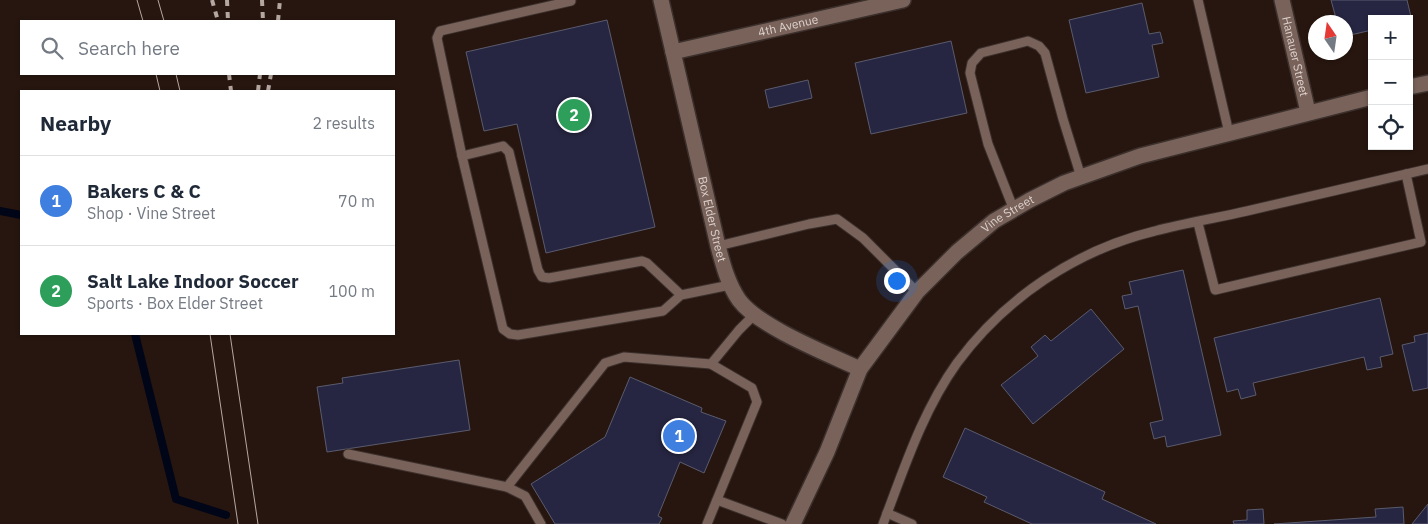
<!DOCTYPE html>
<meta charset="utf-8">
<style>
:root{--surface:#fff;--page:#f6f6f7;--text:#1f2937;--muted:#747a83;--line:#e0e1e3;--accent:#db2777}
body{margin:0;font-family:"IBM Plex Sans",sans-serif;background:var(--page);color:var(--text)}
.controls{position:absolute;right:15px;top:15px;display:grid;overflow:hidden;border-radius:0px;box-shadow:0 1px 4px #0004}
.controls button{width:45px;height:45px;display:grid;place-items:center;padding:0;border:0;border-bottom:1px solid var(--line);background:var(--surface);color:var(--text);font:25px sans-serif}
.compass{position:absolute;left:1308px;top:15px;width:45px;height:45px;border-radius:50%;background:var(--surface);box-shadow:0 1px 4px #0004;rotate:347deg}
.you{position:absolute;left:896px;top:280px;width:18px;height:18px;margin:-12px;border:4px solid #fff;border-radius:50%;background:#1a73e8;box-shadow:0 0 0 8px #1a73e833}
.badge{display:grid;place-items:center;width:32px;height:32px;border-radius:50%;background:var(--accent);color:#fff;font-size:16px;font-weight:700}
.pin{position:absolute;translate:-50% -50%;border:2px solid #fff;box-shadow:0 1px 5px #0006}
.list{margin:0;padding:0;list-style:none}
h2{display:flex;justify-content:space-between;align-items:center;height:65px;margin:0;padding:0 20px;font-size:21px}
h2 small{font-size:16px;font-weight:400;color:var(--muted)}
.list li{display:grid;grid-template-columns:32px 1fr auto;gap:15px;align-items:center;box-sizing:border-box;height:90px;padding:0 20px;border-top:1px solid var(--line)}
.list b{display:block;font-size:19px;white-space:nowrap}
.list p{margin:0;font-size:16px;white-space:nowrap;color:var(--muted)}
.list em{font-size:16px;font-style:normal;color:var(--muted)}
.icon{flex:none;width:28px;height:28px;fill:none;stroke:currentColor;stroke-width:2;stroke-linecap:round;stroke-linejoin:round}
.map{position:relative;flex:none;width:1428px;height:524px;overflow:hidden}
.search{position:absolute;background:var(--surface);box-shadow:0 1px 4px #0004;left:20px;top:20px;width:375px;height:55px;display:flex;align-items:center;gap:12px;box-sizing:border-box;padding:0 18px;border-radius:0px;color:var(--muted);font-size:19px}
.panel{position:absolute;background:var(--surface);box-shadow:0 1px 4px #0004;left:20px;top:90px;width:375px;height:245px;border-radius:0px}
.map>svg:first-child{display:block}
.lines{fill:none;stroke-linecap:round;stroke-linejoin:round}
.stream{stroke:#000518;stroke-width:8}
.building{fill:#262642;stroke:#5a5b6e}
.lane-casing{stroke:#3c302d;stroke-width:11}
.street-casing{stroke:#3c302d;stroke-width:18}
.secondary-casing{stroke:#3c302d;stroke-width:18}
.lane{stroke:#78625a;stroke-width:9}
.street{stroke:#78625a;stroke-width:15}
.secondary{stroke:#78625a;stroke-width:15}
.tram{stroke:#b5a7a2;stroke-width:1}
.rail{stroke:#b5a7a2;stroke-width:4;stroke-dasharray:6 6;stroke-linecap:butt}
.labels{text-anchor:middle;stroke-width:4.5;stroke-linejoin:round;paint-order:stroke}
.street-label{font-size:12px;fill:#ddd0cb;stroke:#27160f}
</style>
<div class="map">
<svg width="1428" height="524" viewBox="0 0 1428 524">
<rect width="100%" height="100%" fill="#27160f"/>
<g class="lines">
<g class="stream">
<polyline points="0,211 21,215"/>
<polyline points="135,334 176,499 226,515"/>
</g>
</g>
<g class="building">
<polygon points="1331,0 1407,0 1412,21 1409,21 1409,19 1372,19 1372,30 1346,36 1346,22 1337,22"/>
<polygon points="1142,3 1149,34 1160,32 1163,43 1152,45 1159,77 1086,93 1069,20"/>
<polygon points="607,20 655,227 546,253 517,124 484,131 466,52"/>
<polygon points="951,41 967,113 871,134 855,63"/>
<polygon points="808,80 812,98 769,108 765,90"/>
<polygon points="1183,270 1221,435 1167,447 1165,436 1154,439 1150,423 1163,420 1138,306 1125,309 1122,296 1132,294 1129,282"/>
<polygon points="1380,298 1393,354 1380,357 1382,367 1367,370 1364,357 1253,383 1256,395 1241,399 1238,389 1227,392 1214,338"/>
<polygon points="1091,309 1124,349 1033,424 1001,385 1038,356 1031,347 1045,335 1051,341"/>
<polygon points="1428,333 1428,388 1413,391 1402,345 1415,342 1414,336"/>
<polygon points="459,360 470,430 327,452 317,387 343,383 342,378"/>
<polygon points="630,377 702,408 701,412 726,421 704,473 680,462 658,516 662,518 659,524 555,524 531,484 605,437"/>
<polygon points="965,428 1105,492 1102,499 1156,524 1032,524 984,502 987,497 943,477"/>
<polygon points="1428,504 1428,524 1412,524"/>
<polygon points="1403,507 1404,524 1274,524 1376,517 1375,509"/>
<polygon points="1263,509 1264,524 1234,524 1233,521 1247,520 1247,510"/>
</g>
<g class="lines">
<g class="lane-casing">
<g id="lane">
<polyline points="1198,0 1229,133"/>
<polyline points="462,156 437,38 440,31 571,1"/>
<polyline points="1014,210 988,144 970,73 972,63 981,53 1028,41 1039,46 1045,53 1063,119 1081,177"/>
<polyline points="1198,223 1215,290 1421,242 1406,174"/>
<polyline points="718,246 809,224 837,219 863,238 917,292"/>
<polyline points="681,295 647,263 642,261 549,278 542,277 538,270 509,152 503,146 462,156 503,329 510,334 518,335 663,311 681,295 730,285"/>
<polyline points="348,454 507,487 525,496 541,524"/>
<polyline points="507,487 605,363 624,357 711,364 739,330 754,315"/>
<polyline points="717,500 782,524"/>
<polyline points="887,513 912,524"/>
<polyline points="707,524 757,402 752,388 711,364"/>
<path d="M883,524c21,-55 39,-112 74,-161 48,-65 119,-113 198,-132 30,-8 62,-13 92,-20 60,-14 121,-28 181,-42"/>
</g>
</g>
<g class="street-casing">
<g id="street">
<path id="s1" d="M661,0l57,246c5,19 10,38 21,54 20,27 89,54 121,69"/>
<path id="s2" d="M1282,0l26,112"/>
<path id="s3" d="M673,52l230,-52"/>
</g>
</g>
<g class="secondary-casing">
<g id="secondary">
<polyline points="1409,87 1428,83"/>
<path id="s4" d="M793,524l34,-72 33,-83 57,-77 40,-40 37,-31 36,-21 34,-17 76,-27 232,-59"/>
</g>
</g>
<use href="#lane" class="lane"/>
<use href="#street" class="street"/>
<use href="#secondary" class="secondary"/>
<g class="tram">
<polyline points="137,0 143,21"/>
<polyline points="158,0 164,21"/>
<polyline points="156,74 160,91"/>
<polyline points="176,74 180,91"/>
<polyline points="210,334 238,524"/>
<polyline points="230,334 258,524"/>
</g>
<g class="rail">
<polyline points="212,0 218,21"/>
<polyline points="227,0 228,21"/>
<polyline points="262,0 263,21"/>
<polyline points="278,21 280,0"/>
<polyline points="229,74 231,91"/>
<polyline points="258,91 260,74"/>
<polyline points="268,91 271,74"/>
</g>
</g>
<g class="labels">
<g class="street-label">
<text dy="4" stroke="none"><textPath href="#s3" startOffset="118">4th Avenue</textPath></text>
<text dy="4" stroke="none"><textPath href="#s2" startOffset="58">Hanauer Street</textPath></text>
<text dy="4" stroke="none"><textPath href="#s4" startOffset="385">Vine Street</textPath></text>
<text dy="4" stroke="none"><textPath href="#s1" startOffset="225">Box Elder Street</textPath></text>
</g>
</g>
</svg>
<div class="controls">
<button>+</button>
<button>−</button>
<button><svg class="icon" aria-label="locate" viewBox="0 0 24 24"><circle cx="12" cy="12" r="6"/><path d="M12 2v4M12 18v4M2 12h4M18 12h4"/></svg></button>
</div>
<svg class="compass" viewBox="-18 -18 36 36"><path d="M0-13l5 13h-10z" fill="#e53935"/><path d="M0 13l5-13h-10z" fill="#747a83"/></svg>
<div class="you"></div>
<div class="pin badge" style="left:679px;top:436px;background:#3f7fe0">1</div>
<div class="pin badge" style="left:574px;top:115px;background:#2e9e5b">2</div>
<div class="search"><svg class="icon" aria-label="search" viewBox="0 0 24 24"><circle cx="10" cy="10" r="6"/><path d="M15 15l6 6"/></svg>Search here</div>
<section class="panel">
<h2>Nearby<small>2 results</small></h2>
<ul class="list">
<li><span class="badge" style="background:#3f7fe0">1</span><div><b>Bakers C &amp; C</b><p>Shop · Vine Street</p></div><em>70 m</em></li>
<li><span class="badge" style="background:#2e9e5b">2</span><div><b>Salt Lake Indoor Soccer</b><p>Sports · Box Elder Street</p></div><em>100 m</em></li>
</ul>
</section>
</div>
